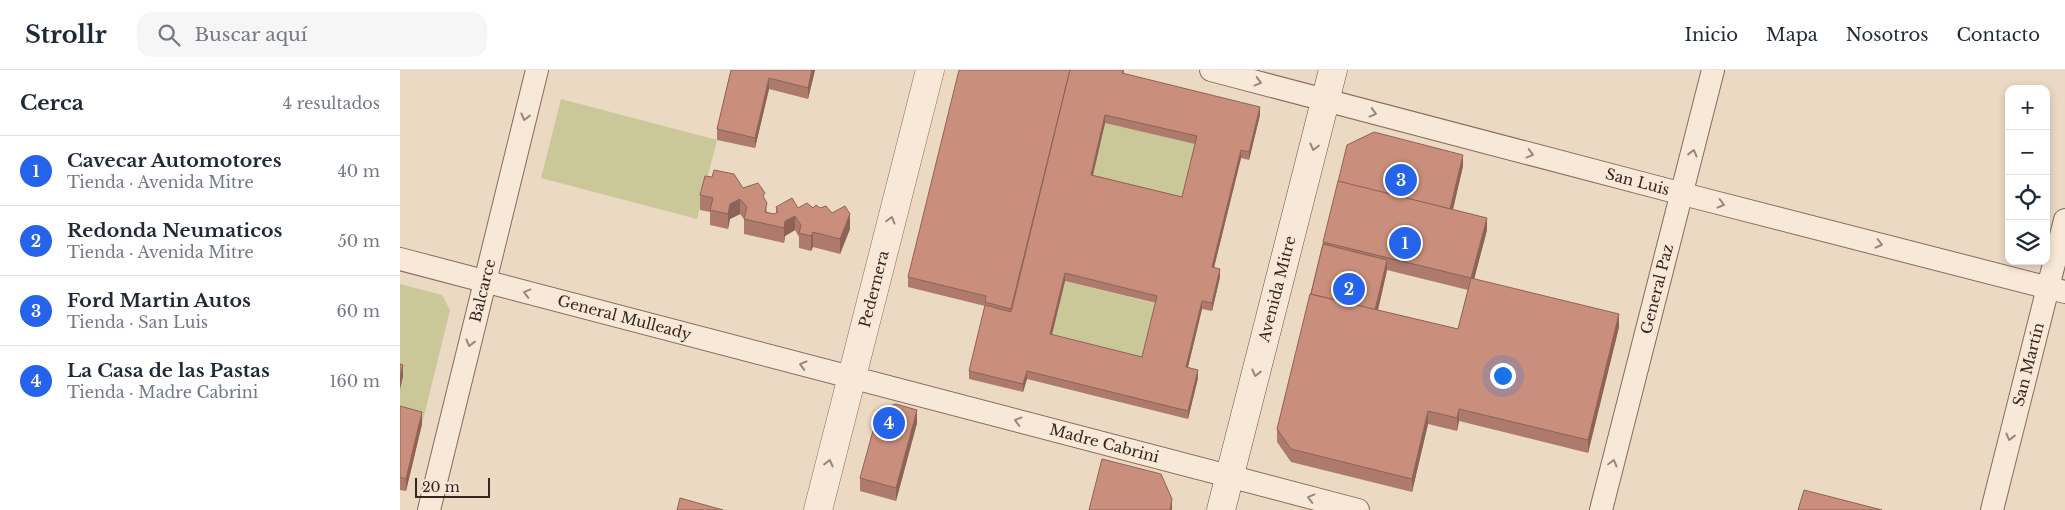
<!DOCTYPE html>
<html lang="es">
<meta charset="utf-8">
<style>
:root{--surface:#fff;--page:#f6f6f7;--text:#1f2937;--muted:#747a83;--line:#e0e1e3;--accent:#2563eb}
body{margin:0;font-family:"Libre Baskerville",serif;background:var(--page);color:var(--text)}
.controls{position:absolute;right:15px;top:15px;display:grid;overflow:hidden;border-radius:10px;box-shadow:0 2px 8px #0003}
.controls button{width:45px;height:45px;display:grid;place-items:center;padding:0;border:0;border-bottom:1px solid var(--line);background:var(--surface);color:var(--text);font:25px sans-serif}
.scale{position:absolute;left:15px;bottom:12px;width:75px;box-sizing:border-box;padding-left:5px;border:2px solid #37261f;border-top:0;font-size:14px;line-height:18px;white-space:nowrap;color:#37261f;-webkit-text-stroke:4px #f4e5d4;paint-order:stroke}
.you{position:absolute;left:1102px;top:305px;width:18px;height:18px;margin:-12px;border:4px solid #fff;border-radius:50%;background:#1a73e8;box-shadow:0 0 0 8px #1a73e833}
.badge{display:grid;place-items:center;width:32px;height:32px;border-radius:50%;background:var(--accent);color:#fff;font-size:16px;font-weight:700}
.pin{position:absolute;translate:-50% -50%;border:2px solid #fff;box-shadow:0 1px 5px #0006}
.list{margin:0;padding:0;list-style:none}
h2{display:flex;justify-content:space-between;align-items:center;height:65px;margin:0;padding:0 20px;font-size:21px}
h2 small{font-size:16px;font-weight:400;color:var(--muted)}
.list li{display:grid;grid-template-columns:32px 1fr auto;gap:15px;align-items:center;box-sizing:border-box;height:70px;padding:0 20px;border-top:1px solid var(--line)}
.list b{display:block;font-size:19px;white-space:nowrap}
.list p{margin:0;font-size:16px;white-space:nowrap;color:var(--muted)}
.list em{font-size:16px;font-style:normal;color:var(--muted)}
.icon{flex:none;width:28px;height:28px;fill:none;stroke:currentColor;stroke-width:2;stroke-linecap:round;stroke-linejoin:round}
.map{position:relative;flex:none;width:1665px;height:440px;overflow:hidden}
header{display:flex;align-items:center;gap:30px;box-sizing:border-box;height:70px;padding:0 25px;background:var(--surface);border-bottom:1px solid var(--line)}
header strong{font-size:24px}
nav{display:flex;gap:28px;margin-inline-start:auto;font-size:18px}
.search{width:350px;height:45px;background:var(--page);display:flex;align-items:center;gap:12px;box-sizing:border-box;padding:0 18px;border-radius:15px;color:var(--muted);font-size:19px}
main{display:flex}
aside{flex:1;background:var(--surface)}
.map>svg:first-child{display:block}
.green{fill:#cac799}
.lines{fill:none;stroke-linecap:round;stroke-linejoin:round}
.minor-casing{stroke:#866b5b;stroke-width:24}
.tertiary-casing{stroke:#866b5b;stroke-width:29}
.secondary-casing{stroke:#684c3e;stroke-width:29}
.minor{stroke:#f7e8d7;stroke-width:22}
.tertiary{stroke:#f7e8d7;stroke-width:28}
.secondary{stroke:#f7e8d7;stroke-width:28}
.wall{fill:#ad7a6b;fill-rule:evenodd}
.shaded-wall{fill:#8d6357}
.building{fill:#c98e7c;stroke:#8d6357;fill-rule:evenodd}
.oneway{stroke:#97877b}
.labels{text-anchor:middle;stroke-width:4;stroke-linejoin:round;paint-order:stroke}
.street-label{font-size:15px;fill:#37261f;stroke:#f4e5d4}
</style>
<header>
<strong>Strollr</strong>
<div class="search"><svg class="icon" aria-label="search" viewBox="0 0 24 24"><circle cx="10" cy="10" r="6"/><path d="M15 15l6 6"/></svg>Buscar aquí</div>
<nav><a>Inicio</a><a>Mapa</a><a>Nosotros</a><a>Contacto</a></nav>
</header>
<main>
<aside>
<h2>Cerca<small>4 resultados</small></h2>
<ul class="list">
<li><span class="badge">1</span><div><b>Cavecar Automotores</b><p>Tienda · Avenida Mitre</p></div><em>40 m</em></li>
<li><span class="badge">2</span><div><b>Redonda Neumaticos</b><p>Tienda · Avenida Mitre</p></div><em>50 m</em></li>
<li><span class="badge">3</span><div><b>Ford Martin Autos</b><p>Tienda · San Luis</p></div><em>60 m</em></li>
<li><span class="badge">4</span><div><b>La Casa de las Pastas</b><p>Tienda · Madre Cabrini</p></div><em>160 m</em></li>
</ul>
</aside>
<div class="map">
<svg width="1665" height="440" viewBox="0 0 1665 440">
<rect width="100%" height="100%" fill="#ecd9c4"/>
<g class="green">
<polygon points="161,29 317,70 297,149 141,108"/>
<polygon points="705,53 797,74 782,135 691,113"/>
<polygon points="665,211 757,234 742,295 650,272"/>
<polygon points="0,214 42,225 50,240 22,354 0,349 0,320 3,308 0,307"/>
</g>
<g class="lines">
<g class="minor-casing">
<g id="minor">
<path id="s1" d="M811,0l472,124 382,98"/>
<path id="s2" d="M0,189l958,251"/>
<path id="s3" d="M29,440l108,-440"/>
<path id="s4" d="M1201,440l112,-440"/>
<path id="s5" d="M1592,440l73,-290"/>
</g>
</g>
<g class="tertiary-casing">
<g id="tertiary">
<path id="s6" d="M418,440l112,-440"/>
</g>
</g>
<g class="secondary-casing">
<g id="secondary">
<path id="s7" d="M821,440l112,-440"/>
</g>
</g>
<use href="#minor" class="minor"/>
<use href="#tertiary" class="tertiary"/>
<use href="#secondary" class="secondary"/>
</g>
<g class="wall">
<polygon points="331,0 415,0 408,29 369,19 355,78 317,70 317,59"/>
<path d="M724,0v4l136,41 -11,45 -8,-2 -27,110 6,9 -8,34 -10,-2 -14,58 10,11 -10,41 -161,-40 -4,13 -54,-13v-8l16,-65 -77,-19v-10zM705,53l90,21 -13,53 -89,-22zM665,211l91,22 -14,54 -90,-22z"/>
<path d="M1063,96l-10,43 34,21 -13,49 145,48 -31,126 -129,-32 -2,10 -29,-7 -16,68 -121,-30 -14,-20v-13l46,-187zM987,200l81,20 -10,39 -80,-19z"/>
<polygon points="343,118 365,130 367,143 374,144 376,143 376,137 398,138 420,138 432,143 450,159 440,184 413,177 411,181 399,178 399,167 395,160 385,166 384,173 344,164 344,149 340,144 330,149 328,159 310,155 310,142 300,140 300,125"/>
<polygon points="0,336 22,354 6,421 0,420"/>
<polygon points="517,353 496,431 460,421 460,408"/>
</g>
<g class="shaded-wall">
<polygon points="412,0 415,0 408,29 408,18"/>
<polygon points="369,8 369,19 355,78 355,68"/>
<polygon points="860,37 860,45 849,90 849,82"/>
<polygon points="705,45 705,53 691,113 691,105"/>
<polygon points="841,80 841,88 812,205 812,197"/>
<polygon points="1063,85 1063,96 1050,152 1050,141"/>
<polygon points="340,129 340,144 330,149 328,159 328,144 330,134"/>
<polygon points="450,144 450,159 440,184 440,169"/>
<polygon points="395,146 395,160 385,166 384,173 384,158 385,151"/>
<polygon points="1087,148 1087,160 1071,221 1071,208"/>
<polygon points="413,162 413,177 411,181 411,166"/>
<polygon points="987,190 987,200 975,253 975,242"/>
<polygon points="820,199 820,207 812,241 812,233"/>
<polygon points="665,203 665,211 650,272 650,264"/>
<polygon points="802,231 802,239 786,305 786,297"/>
<polygon points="1219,244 1219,257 1188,383 1188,370"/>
<polygon points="3,295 3,307 0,320 0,308"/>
<polygon points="798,300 798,308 788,349 788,341"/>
<polygon points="627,301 627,309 623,322 623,314"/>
<polygon points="1059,339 1059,351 1057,361 1057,348"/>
<polygon points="517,340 517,353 496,431 496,418"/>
<polygon points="1028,341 1028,354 1012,422 1012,409"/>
<polygon points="22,342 22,354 6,421 6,409"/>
<polygon points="772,429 772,440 770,440"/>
</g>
<g class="building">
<polygon points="331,0 412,0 408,18 369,8 355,68 317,59"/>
<polygon points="559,0 670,0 611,239 585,232 586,226 508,207"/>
<path d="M670,0h53l-1,3 138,34 -11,45 -8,-2 -29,117 8,2 -8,34 -10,-2 -16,66 12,3 -10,41 -161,-40 -4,13 -54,-13 16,-66 26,7zM705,45l92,21 -15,61 -91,-22zM665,203l92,23 -15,61 -92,-23z"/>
<polygon points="974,62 1063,85 1050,139 938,112 947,75"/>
<polygon points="314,100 334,104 343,118 358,113 365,123 363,126 367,133 365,142 374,144 378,142 376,137 392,128 398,138 407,133 413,138 416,135 420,138 426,136 432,143 445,136 450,144 440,169 413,162 411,166 399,163 401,155 395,146 385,151 384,158 344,149 347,137 340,129 330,134 328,144 310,140 313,128 300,125 305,106 312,107"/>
<polygon points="938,111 1087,148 1071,208 923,172"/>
<polygon points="923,174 987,190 975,240 911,224"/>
<polygon points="1071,208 1219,244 1188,370 1059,339 1057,348 1028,341 1012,409 891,379 877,359 910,224 1058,259"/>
<polygon points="0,294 3,295 0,308"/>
<polygon points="496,334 517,340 496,418 460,408 479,339"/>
<polygon points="0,336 22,342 6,409 0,407"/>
<polygon points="702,389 761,404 772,429 770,440 689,440"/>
<polygon points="1404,420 1482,440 1398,440"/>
<polygon points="280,428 323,440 277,440"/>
</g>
<defs><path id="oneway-chevron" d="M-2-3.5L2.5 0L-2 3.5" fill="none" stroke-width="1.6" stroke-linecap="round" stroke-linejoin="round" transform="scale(1.25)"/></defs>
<g class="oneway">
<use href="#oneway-chevron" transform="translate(858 12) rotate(15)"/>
<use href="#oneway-chevron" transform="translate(973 43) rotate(15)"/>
<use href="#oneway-chevron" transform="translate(125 47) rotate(104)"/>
<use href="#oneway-chevron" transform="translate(914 77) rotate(104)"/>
<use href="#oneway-chevron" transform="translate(1293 83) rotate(-76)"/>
<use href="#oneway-chevron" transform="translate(1130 84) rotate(15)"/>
<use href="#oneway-chevron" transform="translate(1321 134) rotate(14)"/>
<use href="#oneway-chevron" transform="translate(491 150) rotate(-75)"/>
<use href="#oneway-chevron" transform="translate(1479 174) rotate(14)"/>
<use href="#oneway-chevron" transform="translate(127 223) rotate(-165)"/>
<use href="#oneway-chevron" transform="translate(70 273) rotate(104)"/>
<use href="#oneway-chevron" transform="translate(403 295) rotate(-165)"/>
<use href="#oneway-chevron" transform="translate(856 303) rotate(104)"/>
<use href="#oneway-chevron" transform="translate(618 351) rotate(-165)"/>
<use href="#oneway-chevron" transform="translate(1610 367) rotate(104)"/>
<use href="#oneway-chevron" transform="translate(429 393) rotate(-76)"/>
<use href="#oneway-chevron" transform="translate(1213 393) rotate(-75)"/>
<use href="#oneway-chevron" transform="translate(911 428) rotate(-165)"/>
</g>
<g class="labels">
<g class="street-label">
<text dy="5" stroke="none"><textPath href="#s1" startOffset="441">San Luis</textPath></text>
<text dy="5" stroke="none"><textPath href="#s3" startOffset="226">Balcarce</textPath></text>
<text dy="5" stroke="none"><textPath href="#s6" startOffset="228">Pedernera</textPath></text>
<text dy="5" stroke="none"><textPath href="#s7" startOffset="228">Avenida Mitre</textPath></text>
<text dy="5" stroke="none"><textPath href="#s4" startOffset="228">General Paz</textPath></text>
<text dy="5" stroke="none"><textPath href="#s2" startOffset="232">General Mulleady</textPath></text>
<text dy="5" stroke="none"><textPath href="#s5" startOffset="150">San Martín</textPath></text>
<text dy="5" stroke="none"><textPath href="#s2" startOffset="728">Madre Cabrini</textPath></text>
</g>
</g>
</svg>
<div class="controls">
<button>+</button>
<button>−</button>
<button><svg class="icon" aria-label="locate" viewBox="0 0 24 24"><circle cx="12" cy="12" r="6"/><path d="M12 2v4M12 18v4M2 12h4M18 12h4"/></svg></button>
<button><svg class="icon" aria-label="layers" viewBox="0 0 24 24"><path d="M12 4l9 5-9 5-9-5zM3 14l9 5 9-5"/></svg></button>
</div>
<div class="scale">20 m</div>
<div class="you"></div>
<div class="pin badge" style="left:1005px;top:173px">1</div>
<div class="pin badge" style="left:949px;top:219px">2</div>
<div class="pin badge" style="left:1001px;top:110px">3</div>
<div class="pin badge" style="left:489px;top:353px">4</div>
</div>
</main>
